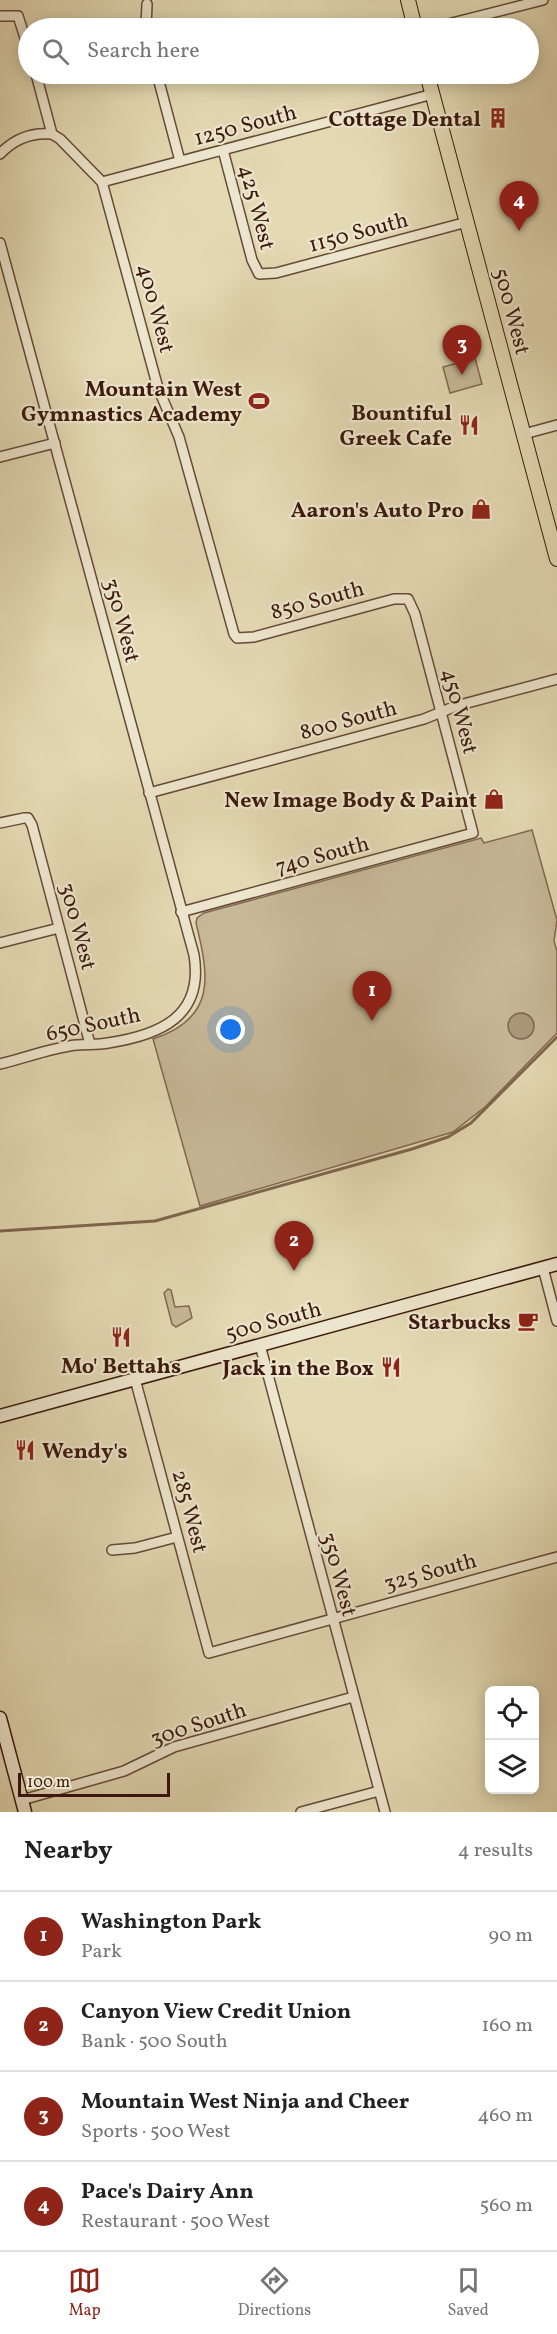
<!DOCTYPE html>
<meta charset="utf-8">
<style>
:root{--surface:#fff;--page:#f6f6f6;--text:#222;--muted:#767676;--line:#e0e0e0;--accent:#8f2418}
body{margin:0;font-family:Vollkorn,serif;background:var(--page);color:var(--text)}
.controls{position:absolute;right:18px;bottom:18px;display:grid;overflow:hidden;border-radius:9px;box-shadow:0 3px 15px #0003}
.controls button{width:54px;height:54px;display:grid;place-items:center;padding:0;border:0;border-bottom:2px solid var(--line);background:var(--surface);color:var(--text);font:30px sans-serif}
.scale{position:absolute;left:18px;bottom:15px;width:152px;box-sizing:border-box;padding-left:6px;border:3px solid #3c190c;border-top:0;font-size:16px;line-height:21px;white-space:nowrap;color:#3c190c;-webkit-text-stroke:4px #ede6ce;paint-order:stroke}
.you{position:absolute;left:231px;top:1030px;width:21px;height:21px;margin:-15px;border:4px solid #fff;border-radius:50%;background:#1a73e8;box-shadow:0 0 0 9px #1a73e833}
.badge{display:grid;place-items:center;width:39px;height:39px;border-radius:50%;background:var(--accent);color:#fff;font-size:20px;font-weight:700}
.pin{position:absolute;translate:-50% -50px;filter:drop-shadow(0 2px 3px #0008)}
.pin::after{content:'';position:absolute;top:32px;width:21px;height:18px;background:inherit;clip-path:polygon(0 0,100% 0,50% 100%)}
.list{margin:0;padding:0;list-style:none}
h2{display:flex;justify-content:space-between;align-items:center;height:78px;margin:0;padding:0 24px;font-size:26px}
h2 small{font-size:20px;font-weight:400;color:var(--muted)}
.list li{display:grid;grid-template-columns:39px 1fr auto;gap:18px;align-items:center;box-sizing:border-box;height:90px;padding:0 24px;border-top:2px solid var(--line)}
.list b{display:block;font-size:22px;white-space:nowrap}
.list p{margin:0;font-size:20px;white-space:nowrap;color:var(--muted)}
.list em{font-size:20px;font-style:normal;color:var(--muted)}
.icon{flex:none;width:33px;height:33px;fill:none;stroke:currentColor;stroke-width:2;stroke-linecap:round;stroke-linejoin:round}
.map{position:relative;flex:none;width:557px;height:1812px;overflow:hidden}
.search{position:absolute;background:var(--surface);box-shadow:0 3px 15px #0003;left:18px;right:18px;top:18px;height:66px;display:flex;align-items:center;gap:15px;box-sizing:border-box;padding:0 21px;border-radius:33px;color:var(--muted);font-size:22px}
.sheet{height:438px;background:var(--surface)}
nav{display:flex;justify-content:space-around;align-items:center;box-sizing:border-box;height:84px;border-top:2px solid var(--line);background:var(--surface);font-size:16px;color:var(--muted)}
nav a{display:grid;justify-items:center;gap:3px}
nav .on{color:var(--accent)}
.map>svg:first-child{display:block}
.green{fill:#c7b897;stroke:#826852;stroke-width:1.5}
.water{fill:#aa987a;stroke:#7e654e;stroke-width:1.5}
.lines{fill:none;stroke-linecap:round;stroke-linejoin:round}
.stream{stroke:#7e654e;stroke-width:3}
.minor-casing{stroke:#664936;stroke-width:12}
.secondary-casing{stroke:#3c190c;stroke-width:15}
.primary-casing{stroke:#3c190c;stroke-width:16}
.minor{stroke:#ede6ce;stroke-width:9}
.secondary{stroke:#ede6ce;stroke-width:12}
.primary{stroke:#e3d9b3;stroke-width:14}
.labels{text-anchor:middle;stroke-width:4.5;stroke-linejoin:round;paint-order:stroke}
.poi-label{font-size:22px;font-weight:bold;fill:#3c190c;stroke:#ede6ce;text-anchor:end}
.street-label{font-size:22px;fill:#3c190c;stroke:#ede6ce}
</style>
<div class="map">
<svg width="557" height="1812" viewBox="0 0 557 1812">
<rect width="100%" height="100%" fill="#e3d9b3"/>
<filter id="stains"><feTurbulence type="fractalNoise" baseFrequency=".00333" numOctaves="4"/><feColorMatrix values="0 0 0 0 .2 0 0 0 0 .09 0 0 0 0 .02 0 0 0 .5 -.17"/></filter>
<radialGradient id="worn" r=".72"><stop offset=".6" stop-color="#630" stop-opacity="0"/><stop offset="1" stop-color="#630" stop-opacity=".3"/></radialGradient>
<g class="green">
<polygon points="475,358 482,384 450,393 443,367"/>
<path d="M532,830l25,90 -3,21 3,10v82l-72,74 -32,25 -253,74 -47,-167c64,-21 56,-63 43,-116l1,-5 7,-5 277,-75 3,5z"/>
<polygon points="168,1289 171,1290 175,1307 189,1306 192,1318 176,1327 172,1324 164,1293"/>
</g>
<circle class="water" cx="521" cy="1026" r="13"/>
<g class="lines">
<polyline class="stream" points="0,1231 155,1221 412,1149 448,1137 471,1123 557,1037"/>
<g class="minor-casing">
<g id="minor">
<polyline points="0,16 18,16 28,47"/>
<polyline points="146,28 147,4"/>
<polyline points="432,28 543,0"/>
<polyline points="36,74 52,134 60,139 102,182 158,388 179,437 234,634 237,638 254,637 394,599 408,599 415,614 473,833 181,912"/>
<polyline points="157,74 180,161"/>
<polyline points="223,150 252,260 259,274 276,273 467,222"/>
<path d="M0,154c14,-15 31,-22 52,-20"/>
<polyline points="102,182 433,94"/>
<path d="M0,243l194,712c10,61 -33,80 -86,88 -10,2 -21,1 -32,2 -25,3 -51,13 -76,19"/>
<polyline points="524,434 557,425"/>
<polyline points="0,457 55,443"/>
<polyline points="149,793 424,719 456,706 557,679"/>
<polyline points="0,823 24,818 28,818 32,825 90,1044"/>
<polyline points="0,943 59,928"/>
<polyline points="543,1268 557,1321"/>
<polyline points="260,1345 385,1812"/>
<polyline points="135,1379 209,1653 557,1557"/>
<polyline points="112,1550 135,1548 177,1537"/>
<polyline points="22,1800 124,1771 174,1747 353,1697"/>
<polyline points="301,1812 379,1791"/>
</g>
</g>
<g class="secondary-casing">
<g id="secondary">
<polyline points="0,1416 557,1264"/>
<polyline points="0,1718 25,1812"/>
</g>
</g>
<g class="primary-casing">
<g id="primary">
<polyline points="408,0 415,28"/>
<polyline points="427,74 557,559"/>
</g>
</g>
<use href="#minor" class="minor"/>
<use href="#secondary" class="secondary"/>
<use href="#primary" class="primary"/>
</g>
<defs>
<g id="building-bare" transform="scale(1.62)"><path d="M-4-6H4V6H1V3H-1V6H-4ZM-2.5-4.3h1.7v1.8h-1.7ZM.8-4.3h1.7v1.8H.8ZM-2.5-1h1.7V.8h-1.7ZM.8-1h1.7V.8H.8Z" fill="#8f2418" stroke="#ede6ce" stroke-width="2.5" paint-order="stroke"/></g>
<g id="stadium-bare" transform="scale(1.62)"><path d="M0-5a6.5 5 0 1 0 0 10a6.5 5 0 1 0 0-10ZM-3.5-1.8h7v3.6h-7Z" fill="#8f2418" stroke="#ede6ce" stroke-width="2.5" paint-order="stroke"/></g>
<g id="restaurant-bare" transform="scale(1.62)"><path d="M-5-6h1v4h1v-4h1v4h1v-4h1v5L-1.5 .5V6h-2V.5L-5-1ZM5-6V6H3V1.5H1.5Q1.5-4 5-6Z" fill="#8f2418" stroke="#ede6ce" stroke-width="2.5" paint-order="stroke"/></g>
<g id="shop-bare" transform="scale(1.62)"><path d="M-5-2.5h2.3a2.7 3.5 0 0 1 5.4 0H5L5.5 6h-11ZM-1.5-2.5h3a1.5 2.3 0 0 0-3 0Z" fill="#8f2418" stroke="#ede6ce" stroke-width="2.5" paint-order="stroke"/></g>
<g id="cafe-bare" transform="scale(1.62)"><path d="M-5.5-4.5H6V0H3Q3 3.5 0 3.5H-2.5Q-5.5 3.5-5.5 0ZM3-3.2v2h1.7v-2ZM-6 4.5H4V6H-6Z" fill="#8f2418" stroke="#ede6ce" stroke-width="2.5" paint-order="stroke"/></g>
</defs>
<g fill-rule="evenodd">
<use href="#building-bare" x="498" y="118"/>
<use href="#stadium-bare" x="259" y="401"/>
<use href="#restaurant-bare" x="469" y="425"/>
<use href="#shop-bare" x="481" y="509"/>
<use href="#shop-bare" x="494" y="799"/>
<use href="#cafe-bare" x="528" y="1321"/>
<use href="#restaurant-bare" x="121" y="1337"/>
<use href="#restaurant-bare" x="391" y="1367"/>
<use href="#restaurant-bare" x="25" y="1450"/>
</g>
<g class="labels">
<g class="poi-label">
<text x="481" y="126">Cottage Dental</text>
<text x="242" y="396">Mountain West<tspan x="242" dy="25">Gymnastics Academy</tspan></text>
<text x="452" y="420">Bountiful<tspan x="452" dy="25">Greek Cafe</tspan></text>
<text x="464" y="517">Aaron's Auto Pro</text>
<text x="477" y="807">New Image Body &amp; Paint</text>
<text x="511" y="1329">Starbucks</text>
<text x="121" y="1373" text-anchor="middle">Mo' Bettahs</text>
<text x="374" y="1375">Jack in the Box</text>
<text x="42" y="1458" text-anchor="start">Wendy's</text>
</g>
<g class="street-label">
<text transform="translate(245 124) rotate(-15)" y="8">1250 South</text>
<text transform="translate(258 207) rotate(75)" y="8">425 West</text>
<text transform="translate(358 231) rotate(-15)" y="8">1150 South</text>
<text transform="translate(157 308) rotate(75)" y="8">400 West</text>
<text transform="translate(513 311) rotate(75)" y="8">500 West</text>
<text transform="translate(317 599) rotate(-15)" y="8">850 South</text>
<text transform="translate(123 620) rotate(75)" y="8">350 West</text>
<text transform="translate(461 711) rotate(75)" y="8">450 West</text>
<text transform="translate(348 719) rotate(-15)" y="8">800 South</text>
<text transform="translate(322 854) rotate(-15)" y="8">740 South</text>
<text transform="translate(79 926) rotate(75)" y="8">300 West</text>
<text transform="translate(93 1023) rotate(-12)" y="8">650 South</text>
<text transform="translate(273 1320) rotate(-15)" y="8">500 South</text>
<text transform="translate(191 1511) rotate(75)" y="8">285 West</text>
<text transform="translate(430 1571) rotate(-15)" y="8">325 South</text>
<text transform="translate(340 1574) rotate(75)" y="8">350 West</text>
<text transform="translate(198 1723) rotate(-18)" y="8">300 South</text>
</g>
</g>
<rect width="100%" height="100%" filter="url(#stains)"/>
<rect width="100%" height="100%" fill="url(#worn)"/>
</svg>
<div class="controls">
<button><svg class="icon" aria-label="locate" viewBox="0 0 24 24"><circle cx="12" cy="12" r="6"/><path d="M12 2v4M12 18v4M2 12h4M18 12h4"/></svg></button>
<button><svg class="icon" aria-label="layers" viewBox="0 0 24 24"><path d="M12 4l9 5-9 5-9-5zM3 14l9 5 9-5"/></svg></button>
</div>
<div class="scale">100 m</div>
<div class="you"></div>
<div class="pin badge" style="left:372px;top:1021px">1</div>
<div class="pin badge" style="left:294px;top:1271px">2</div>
<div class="pin badge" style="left:462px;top:375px">3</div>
<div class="pin badge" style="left:519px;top:231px">4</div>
<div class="search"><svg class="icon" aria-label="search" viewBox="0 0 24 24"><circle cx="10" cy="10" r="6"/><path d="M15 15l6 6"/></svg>Search here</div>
</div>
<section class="sheet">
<h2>Nearby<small>4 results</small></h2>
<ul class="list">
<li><span class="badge">1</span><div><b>Washington Park</b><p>Park</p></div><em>90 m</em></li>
<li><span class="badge">2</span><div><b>Canyon View Credit Union</b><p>Bank · 500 South</p></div><em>160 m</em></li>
<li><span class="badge">3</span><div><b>Mountain West Ninja and Cheer</b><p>Sports · 500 West</p></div><em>460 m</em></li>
<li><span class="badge">4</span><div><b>Pace's Dairy Ann</b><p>Restaurant · 500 West</p></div><em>560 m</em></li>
</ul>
</section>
<nav>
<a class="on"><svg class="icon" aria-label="map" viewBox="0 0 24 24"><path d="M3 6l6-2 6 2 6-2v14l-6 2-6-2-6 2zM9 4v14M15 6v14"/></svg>Map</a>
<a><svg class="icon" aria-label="directions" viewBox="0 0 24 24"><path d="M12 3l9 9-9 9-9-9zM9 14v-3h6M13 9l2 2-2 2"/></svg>Directions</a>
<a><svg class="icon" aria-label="saved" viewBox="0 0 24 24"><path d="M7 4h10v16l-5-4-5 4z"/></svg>Saved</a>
</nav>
